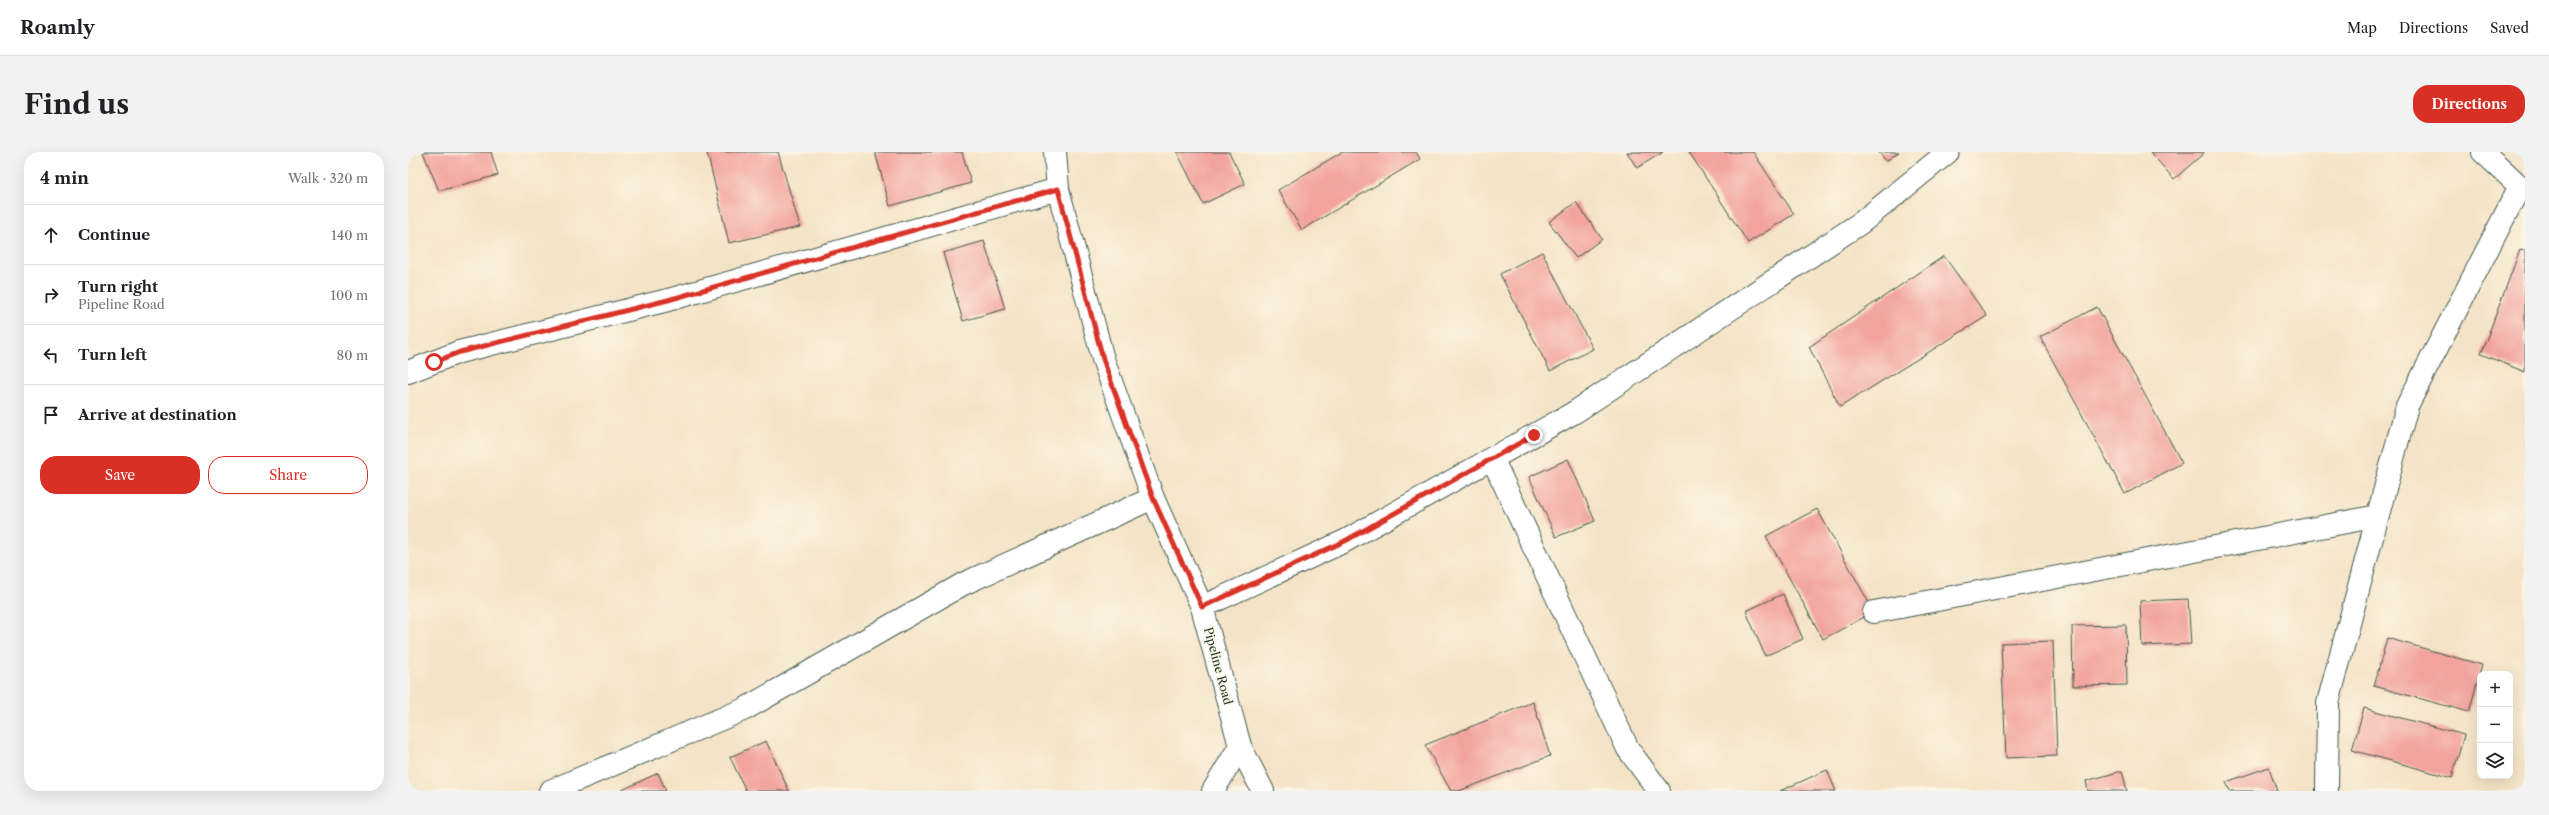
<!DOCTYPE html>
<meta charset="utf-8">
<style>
:root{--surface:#fff;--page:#f2f2f2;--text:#202124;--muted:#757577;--line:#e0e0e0;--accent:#d93025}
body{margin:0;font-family:"Libre Caslon Text",serif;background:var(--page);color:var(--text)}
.controls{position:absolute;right:12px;bottom:12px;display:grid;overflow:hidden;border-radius:8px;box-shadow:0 4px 16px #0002}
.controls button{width:36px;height:36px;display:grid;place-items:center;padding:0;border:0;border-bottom:1px solid var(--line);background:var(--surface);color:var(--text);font:20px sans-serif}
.stop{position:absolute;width:12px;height:12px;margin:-9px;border:3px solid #d93025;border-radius:50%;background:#fff}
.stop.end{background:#d93025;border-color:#fff;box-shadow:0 1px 4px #0008}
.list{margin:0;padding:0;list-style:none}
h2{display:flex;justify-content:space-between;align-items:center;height:52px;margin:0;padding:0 16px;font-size:17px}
h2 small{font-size:13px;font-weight:400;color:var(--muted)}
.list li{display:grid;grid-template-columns:26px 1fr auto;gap:12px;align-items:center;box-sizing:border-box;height:60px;padding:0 16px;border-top:1px solid var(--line)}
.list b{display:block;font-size:15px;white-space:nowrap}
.list p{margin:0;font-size:13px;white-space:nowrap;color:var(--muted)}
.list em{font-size:13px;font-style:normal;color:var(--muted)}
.actions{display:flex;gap:8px;padding:12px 16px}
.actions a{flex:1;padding:9px 0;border:1px solid var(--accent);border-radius:16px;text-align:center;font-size:14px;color:var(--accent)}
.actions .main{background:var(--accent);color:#fff}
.icon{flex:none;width:22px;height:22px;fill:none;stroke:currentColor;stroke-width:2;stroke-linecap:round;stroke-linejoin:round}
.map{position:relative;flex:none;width:2117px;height:639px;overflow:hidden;border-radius:16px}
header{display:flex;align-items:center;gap:24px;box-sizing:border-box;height:56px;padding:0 20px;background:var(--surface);border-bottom:1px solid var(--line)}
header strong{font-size:19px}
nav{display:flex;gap:22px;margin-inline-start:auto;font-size:14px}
.intro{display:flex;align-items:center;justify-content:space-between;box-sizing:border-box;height:96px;padding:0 24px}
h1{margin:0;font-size:28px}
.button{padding:10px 18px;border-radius:16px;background:var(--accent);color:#fff;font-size:14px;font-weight:700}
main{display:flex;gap:24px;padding:0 24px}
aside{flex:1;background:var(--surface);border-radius:16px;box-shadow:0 4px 16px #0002}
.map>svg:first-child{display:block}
.building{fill:#f2a39e}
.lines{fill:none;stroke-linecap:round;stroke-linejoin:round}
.street-casing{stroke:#3f564a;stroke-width:24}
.street{stroke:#fff;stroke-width:22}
.route{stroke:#d93025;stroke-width:5}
.labels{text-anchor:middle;stroke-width:3;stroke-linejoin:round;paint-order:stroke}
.street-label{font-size:12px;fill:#1f3d34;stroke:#fcf5e5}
</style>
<header>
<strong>Roamly</strong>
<nav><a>Map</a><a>Directions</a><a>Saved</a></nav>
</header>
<div class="intro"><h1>Find us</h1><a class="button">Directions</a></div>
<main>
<aside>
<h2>4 min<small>Walk · 320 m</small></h2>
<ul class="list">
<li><svg class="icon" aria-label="ahead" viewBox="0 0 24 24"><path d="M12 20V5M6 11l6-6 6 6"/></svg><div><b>Continue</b></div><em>140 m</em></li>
<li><svg class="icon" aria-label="right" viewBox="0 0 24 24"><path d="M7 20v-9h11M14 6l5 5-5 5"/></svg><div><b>Turn right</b><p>Pipeline Road</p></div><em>100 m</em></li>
<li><svg class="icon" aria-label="left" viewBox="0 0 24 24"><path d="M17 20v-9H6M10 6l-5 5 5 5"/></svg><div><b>Turn left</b></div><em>80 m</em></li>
<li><svg class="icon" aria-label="arrive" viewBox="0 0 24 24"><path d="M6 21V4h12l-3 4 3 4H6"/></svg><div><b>Arrive at destination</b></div></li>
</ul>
<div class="actions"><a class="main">Save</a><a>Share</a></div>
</aside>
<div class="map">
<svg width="2117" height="639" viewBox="0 0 2117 639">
<rect width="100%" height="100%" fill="#fcf5e5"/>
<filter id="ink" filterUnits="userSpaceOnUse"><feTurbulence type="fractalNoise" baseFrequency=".025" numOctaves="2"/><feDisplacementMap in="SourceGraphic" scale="8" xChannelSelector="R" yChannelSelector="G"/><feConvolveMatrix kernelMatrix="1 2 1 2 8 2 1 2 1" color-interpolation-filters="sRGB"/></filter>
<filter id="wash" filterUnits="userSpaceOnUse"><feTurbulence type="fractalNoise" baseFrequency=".012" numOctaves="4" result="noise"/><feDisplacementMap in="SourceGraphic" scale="16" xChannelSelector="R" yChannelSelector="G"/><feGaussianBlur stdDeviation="0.9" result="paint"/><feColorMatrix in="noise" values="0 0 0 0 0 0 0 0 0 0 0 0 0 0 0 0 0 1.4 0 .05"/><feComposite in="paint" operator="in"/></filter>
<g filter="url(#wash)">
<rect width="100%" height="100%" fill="#f4e3c6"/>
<g id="blocks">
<g class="building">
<polygon points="15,0 83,0 90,23 31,39"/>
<polygon points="299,0 370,0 392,75 321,91"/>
<polygon points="467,0 554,0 563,31 482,54"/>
<polygon points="769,0 821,0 837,32 795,52"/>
<polygon points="934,0 1008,0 1012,7 894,78 870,38"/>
<polygon points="1219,0 1255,0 1229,16"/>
<polygon points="1281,0 1345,0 1386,62 1340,91"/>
<polygon points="1471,0 1491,0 1478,9"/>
<polygon points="1742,0 1795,0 1796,1 1766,27"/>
<polygon points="1168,50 1194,87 1168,106 1141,70"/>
<polygon points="576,89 597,157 555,169 535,101"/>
<polygon points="2112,98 2117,99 2117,220 2073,202"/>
<polygon points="1134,100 1185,197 1142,219 1092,122"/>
<polygon points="1536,104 1579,164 1432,255 1401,195"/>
<polygon points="1689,155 1774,311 1717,342 1632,185"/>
<polygon points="1160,307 1187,369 1148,385 1121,325"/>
<polygon points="1409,357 1466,460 1415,487 1358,384"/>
<polygon points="1375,442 1395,487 1357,504 1338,459"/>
<polygon points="1780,447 1783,492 1734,494 1732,449"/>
<polygon points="1718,473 1719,533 1665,534 1664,474"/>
<polygon points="1979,486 2074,513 2061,560 1966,534"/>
<polygon points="1645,489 1649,604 1598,606 1593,491"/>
<polygon points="1125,550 1142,604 1051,639 1043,639 1017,593"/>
<polygon points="1956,556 2056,583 2044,626 1944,598"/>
<polygon points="358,589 381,639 338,639 322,605"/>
<polygon points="1861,615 1869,639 1822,639 1818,630"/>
<polygon points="1419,618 1428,639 1372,639"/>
<polygon points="1714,619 1719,639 1680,639 1678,629"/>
<polygon points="250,621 258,639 212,639"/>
</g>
</g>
</g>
<g filter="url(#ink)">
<use href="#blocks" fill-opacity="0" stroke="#3f564a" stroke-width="1"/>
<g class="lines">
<g class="street-casing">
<g id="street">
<polyline points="647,0 650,37 695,207 745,346 794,455 832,594 855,639"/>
<polyline points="2075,0 2117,39"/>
<polyline points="0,220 51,200 260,148 650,37"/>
<polyline points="1084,306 1220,597 1251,639"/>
<polyline points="794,455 937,389 1167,260 1454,70 1540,0"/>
<polyline points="1466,460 1970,364"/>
<polyline points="142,639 337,557 555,432 745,346"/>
<polyline points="805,639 832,594"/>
<polyline points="1919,639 1920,551 1999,254 2111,36"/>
</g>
</g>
<use href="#street" class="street"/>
</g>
</g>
<g class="lines" filter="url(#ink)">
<polyline class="route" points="26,210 52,200 260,148 650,37 695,207 745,346 794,455 937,389 1126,283"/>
</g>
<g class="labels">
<g class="street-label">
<text transform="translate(810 514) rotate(75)" y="4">Pipeline Road</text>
</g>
</g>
</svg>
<div class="controls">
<button>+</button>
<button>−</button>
<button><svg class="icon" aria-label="layers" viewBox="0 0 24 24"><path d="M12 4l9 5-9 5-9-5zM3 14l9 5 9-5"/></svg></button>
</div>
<div class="stop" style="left:26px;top:210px"></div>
<div class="stop end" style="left:1126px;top:283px"></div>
</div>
</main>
